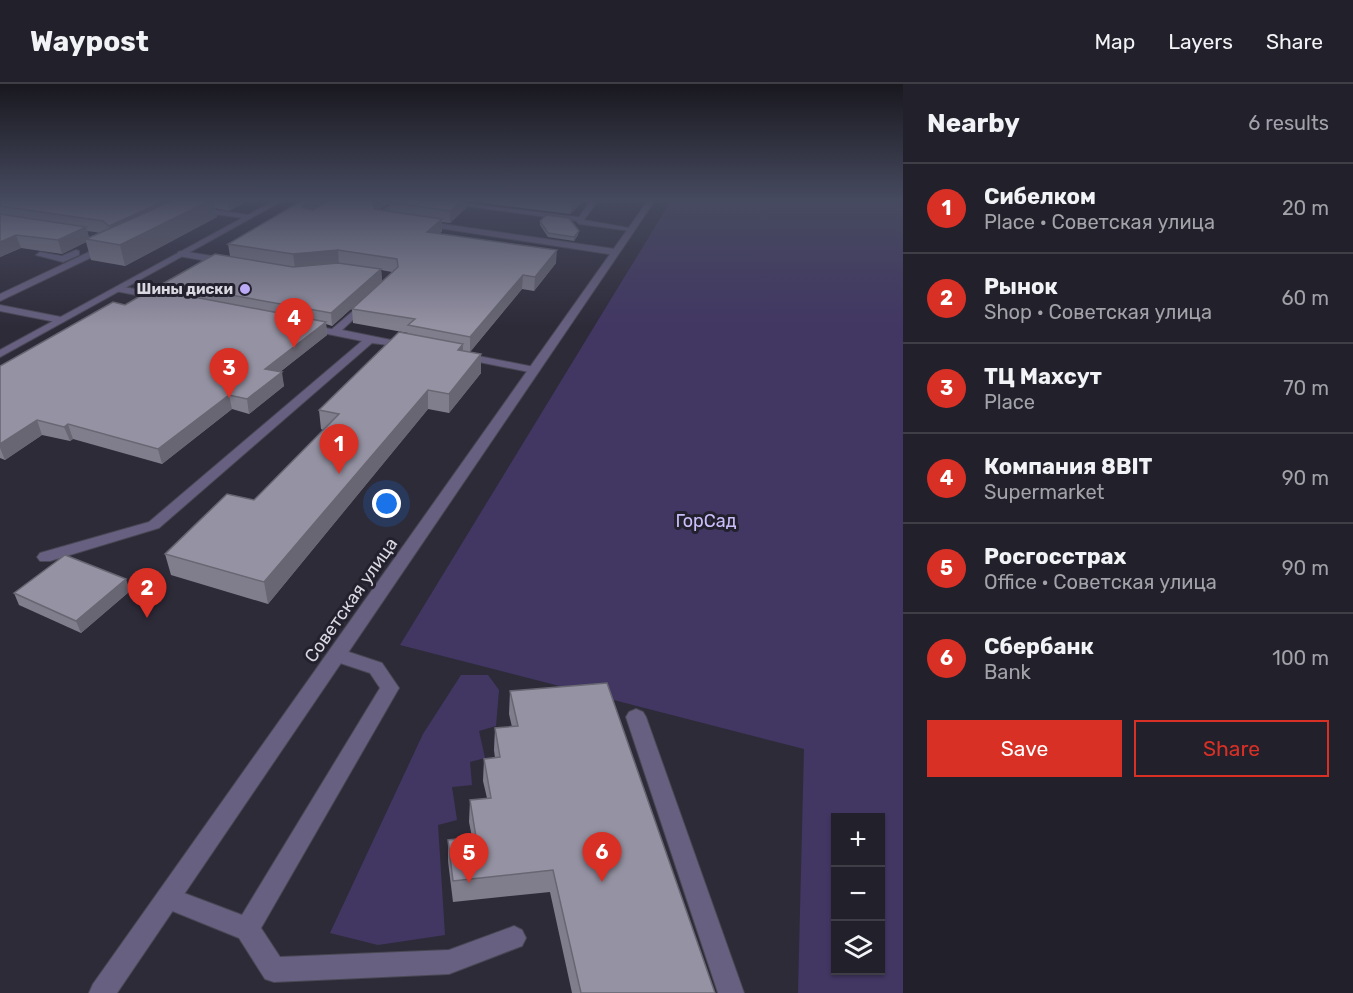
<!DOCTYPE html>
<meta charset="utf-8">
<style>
:root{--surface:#22202b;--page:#2e2d37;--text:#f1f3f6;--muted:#a2a3a9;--line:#3f3e47;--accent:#d93025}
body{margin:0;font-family:Rubik,sans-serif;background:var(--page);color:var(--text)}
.controls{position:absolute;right:18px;bottom:18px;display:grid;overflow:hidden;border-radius:0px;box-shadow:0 2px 4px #0004}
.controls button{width:54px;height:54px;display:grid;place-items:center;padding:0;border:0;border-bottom:2px solid var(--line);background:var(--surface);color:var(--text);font:30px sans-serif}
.you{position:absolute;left:387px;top:420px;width:21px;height:21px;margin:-15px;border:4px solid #fff;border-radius:50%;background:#1a73e8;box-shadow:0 0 0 9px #1a73e833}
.badge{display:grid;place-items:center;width:39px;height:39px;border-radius:50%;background:var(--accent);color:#fff;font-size:20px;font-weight:700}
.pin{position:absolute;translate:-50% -50px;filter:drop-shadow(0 2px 3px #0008)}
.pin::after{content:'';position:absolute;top:32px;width:21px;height:18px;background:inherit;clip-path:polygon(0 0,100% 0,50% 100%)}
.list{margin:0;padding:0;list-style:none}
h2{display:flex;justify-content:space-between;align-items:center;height:78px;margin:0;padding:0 24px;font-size:26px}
h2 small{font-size:20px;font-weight:400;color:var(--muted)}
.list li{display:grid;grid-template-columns:39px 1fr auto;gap:18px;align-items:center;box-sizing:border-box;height:90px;padding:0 24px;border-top:2px solid var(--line)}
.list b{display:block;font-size:22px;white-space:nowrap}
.list p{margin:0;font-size:20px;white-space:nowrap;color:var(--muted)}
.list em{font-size:20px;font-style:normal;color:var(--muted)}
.actions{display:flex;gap:12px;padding:18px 24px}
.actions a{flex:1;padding:14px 0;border:2px solid var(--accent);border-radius:0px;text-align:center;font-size:21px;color:var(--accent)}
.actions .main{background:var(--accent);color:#fff}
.icon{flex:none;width:33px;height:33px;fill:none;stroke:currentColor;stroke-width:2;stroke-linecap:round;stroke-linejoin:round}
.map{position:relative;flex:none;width:903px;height:909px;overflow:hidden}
header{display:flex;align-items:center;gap:36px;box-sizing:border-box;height:84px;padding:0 30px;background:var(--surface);border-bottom:2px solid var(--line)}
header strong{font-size:28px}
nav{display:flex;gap:33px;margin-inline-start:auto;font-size:21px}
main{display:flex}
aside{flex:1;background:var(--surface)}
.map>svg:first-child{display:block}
.green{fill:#423763;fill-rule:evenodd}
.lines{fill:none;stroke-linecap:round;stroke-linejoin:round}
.service-casing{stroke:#494754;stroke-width:2}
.minor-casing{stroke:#494754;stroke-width:2}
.service{fill:#676080;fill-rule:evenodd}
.minor{fill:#676080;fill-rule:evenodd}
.wall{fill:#807e8c;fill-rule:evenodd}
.shaded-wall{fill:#686672}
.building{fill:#9592a3;stroke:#686672;stroke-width:1.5}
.poi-dot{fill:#bcaaf6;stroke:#24212e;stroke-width:2}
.labels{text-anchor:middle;stroke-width:6;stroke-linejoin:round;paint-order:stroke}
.far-poi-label{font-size:15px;font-weight:bold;fill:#d9d7e0;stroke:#24212e;text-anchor:end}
.park-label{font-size:18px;fill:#cbbdf9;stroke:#24212e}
.street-label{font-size:18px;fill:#d9d7e0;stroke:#24212e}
</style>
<header>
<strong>Waypost</strong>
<nav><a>Map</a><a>Layers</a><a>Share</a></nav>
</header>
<main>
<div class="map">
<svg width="903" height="909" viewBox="0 0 903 909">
<rect width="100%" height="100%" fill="#2e2b39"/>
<g class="green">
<path d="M672,115h231v794h-105l6,-244 -404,-104zM836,734h44v152h-44z"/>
<polygon points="461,591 488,591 499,606 496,642 479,647 485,674 470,678 472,701 452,703 457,736 438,741 445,851 378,861 330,849 423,650"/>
</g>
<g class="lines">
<g class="service-casing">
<g id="service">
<polygon points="398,115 406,115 385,131 390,132 390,136 375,135 375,131"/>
<polygon points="578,115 589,115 597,118 584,136 635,145 631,147 579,140 576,137 443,119 447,117 579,133 589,119"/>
<polygon points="195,123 249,131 253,133 249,135 192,127 191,125"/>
<polygon points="422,137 615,165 619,168 615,171 419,141 418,139"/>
<polygon points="108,159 111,160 111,164 0,217 0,210"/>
<polygon points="76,166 79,167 79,171 63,178 36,171 40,168 62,172"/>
<polygon points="181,167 225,174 229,177 225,180 178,172 178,168"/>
<polygon points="118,202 163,210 168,213 163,216 115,207 113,205"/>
<polygon points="367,215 372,218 370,220 342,246 411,260 411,264 372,259 159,444 50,477 40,477 37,473 40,469 149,438 362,257 303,245 303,241 332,245"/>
<polygon points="0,221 61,233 66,236 61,239 0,227"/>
<polygon points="463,269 534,283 540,286 534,289 459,274 459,270"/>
<polygon points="337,564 382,579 399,604 261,844 280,873 449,866 514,842 522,846 526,854 522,862 449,890 274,898 265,895 239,854 160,822 156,814 160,806 168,803 242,831 380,604 370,589 331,576 328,571 331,566"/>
<polygon points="636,625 643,628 646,633 744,909 718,909 626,633 629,628"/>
</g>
</g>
<g class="minor-casing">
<g id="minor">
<polygon points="277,115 286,115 0,273 0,266"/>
<polygon points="649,115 656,115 117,909 89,909 93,900"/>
</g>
</g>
<use href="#service" class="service"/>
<use href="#minor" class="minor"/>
</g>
<g class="wall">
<path d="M0,115h251l-22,12 -14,-3 2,9 -92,49 -34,-6 -5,-18 -24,12 -41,-6 -21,9zM87,147l8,1 5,1 -11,5z"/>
<path d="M296,115h286l-1,4 -11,11 -104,-13v7l-16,15 -8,-1v9l-3,3 117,29 -22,28 -12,-2 -52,63 11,21 -32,40 -21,-4 -160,195 -97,-29 -6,-21 89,-54 69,-70 -2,-1 -2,-19 89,-77 -55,-10 -1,-14 40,-37 -11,-2 1,11 -50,45 -6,-2 1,11 -47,37 4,14 -35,28 -17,-5 -70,55 -89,-25 -3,2 -28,-6 -37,25 -5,-2v-92l125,-61 41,-13 -2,-9 66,-27 -2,-12 71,-41zM395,115l-5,3v9l-11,-1z"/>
<polygon points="540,137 578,151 574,157 548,153 540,141"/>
<polygon points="130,507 81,549 19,521 14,509"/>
<polygon points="510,607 715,909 572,909 550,808 453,818 448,777 448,756 472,753 469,738 470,716 487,714 483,697 484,675 495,674 494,666 495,644 512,643 509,630"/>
</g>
<g class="shaded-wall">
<polygon points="169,115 197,115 112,155 109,142"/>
<polygon points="213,115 217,133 125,182 120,161"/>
<polygon points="227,115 251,115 229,127"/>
<polygon points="315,115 336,115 305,133 303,124 303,121"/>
<polygon points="377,115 395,115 374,129 373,117"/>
<polygon points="463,115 466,115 466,124 450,139 450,127"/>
<polygon points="575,115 582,115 581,119 570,130 572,118"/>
<polygon points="442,135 442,147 427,161 427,148"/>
<polygon points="86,143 90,156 86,155 86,158 62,170 58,156"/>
<polygon points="579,147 578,151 574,157 574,153"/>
<polygon points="16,151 21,164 0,173 0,158"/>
<polygon points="338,166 339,180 295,184 293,170"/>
<polygon points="557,166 556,179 534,207 535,193"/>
<polygon points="381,185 382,197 332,242 331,229"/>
<polygon points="523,191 522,205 470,268 470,253"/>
<polygon points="326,238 327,251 267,298 265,285"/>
<polygon points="463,260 463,278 458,266"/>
<polygon points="481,270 481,289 449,329 449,310"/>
<polygon points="282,288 284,302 249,330 247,315"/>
<polygon points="428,306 428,325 268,520 264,498"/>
<polygon points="229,311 232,325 162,380 158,365"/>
<polygon points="37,336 42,351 5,376 0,364 0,360"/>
<polygon points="68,340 73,355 70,357 64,343"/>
<polygon points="126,495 130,507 81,549 76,537"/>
</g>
<g class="building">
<polygon points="0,115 169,115 109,142 103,137 0,122"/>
<polygon points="176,115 213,115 120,161 86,155"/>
<polygon points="302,115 315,115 303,121 303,124 313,126 331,115 377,115 373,117 374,125 442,135 427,148 557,166 535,193 523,191 470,253 408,241 415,235 352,225 398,183 397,175 338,166 293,170 228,160 303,116"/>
<polygon points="395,115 463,115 450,127 390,118"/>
<polygon points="546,115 575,115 572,118"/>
<polygon points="0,130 86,143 58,156 16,151 0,158"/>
<polygon points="546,131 569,134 579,147 574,153 548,149 540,137"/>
<polygon points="215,170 293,183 338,179 381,185 331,229 164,199"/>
<polygon points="152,205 326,238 265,285 282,288 247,315 229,311 158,365 68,340 64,343 37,336 0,360 0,282 113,218 125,221"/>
<polygon points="399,248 463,260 458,266 481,270 449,310 428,306 264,498 165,470 227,410 254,416 339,330 319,326"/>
<polygon points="65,471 126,495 76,537 14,509"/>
<polygon points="607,599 715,909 581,909 553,786 453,797 448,756 476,753 470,716 491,714 484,675 500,673 495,644 518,642 510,607"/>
</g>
<linearGradient id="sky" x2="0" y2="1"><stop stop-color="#19181f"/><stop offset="0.48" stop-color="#464a5f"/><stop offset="1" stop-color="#464a5f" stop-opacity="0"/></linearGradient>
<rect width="903" height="242" fill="url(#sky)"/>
<circle class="poi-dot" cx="245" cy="205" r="6"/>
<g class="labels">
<g class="far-poi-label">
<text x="233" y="210">Шины диски</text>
</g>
<g class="park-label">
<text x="706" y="443">ГорСад</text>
</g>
<g class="street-label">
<text transform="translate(351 516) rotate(-55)" y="6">Советская улица</text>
</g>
</g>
</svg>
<div class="controls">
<button>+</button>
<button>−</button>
<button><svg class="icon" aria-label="layers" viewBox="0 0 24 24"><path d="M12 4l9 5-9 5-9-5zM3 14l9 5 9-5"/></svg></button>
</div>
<div class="you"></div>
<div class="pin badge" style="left:339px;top:390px">1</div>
<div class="pin badge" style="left:147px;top:534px">2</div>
<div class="pin badge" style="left:229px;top:314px">3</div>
<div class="pin badge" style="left:294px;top:264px">4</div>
<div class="pin badge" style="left:469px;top:799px">5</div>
<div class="pin badge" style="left:602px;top:798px">6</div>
</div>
<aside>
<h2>Nearby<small>6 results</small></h2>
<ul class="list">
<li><span class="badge">1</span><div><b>Сибелком</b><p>Place · Советская улица</p></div><em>20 m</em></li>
<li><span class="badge">2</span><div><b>Рынок</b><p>Shop · Советская улица</p></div><em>60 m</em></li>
<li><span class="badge">3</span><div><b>ТЦ Махсут</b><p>Place</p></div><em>70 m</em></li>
<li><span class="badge">4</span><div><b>Компания 8BIT</b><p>Supermarket</p></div><em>90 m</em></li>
<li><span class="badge">5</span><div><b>Росгосстрах</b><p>Office · Советская улица</p></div><em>90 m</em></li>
<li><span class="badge">6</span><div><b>Сбербанк</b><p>Bank</p></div><em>100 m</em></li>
</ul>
<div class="actions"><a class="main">Save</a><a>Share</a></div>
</aside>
</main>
